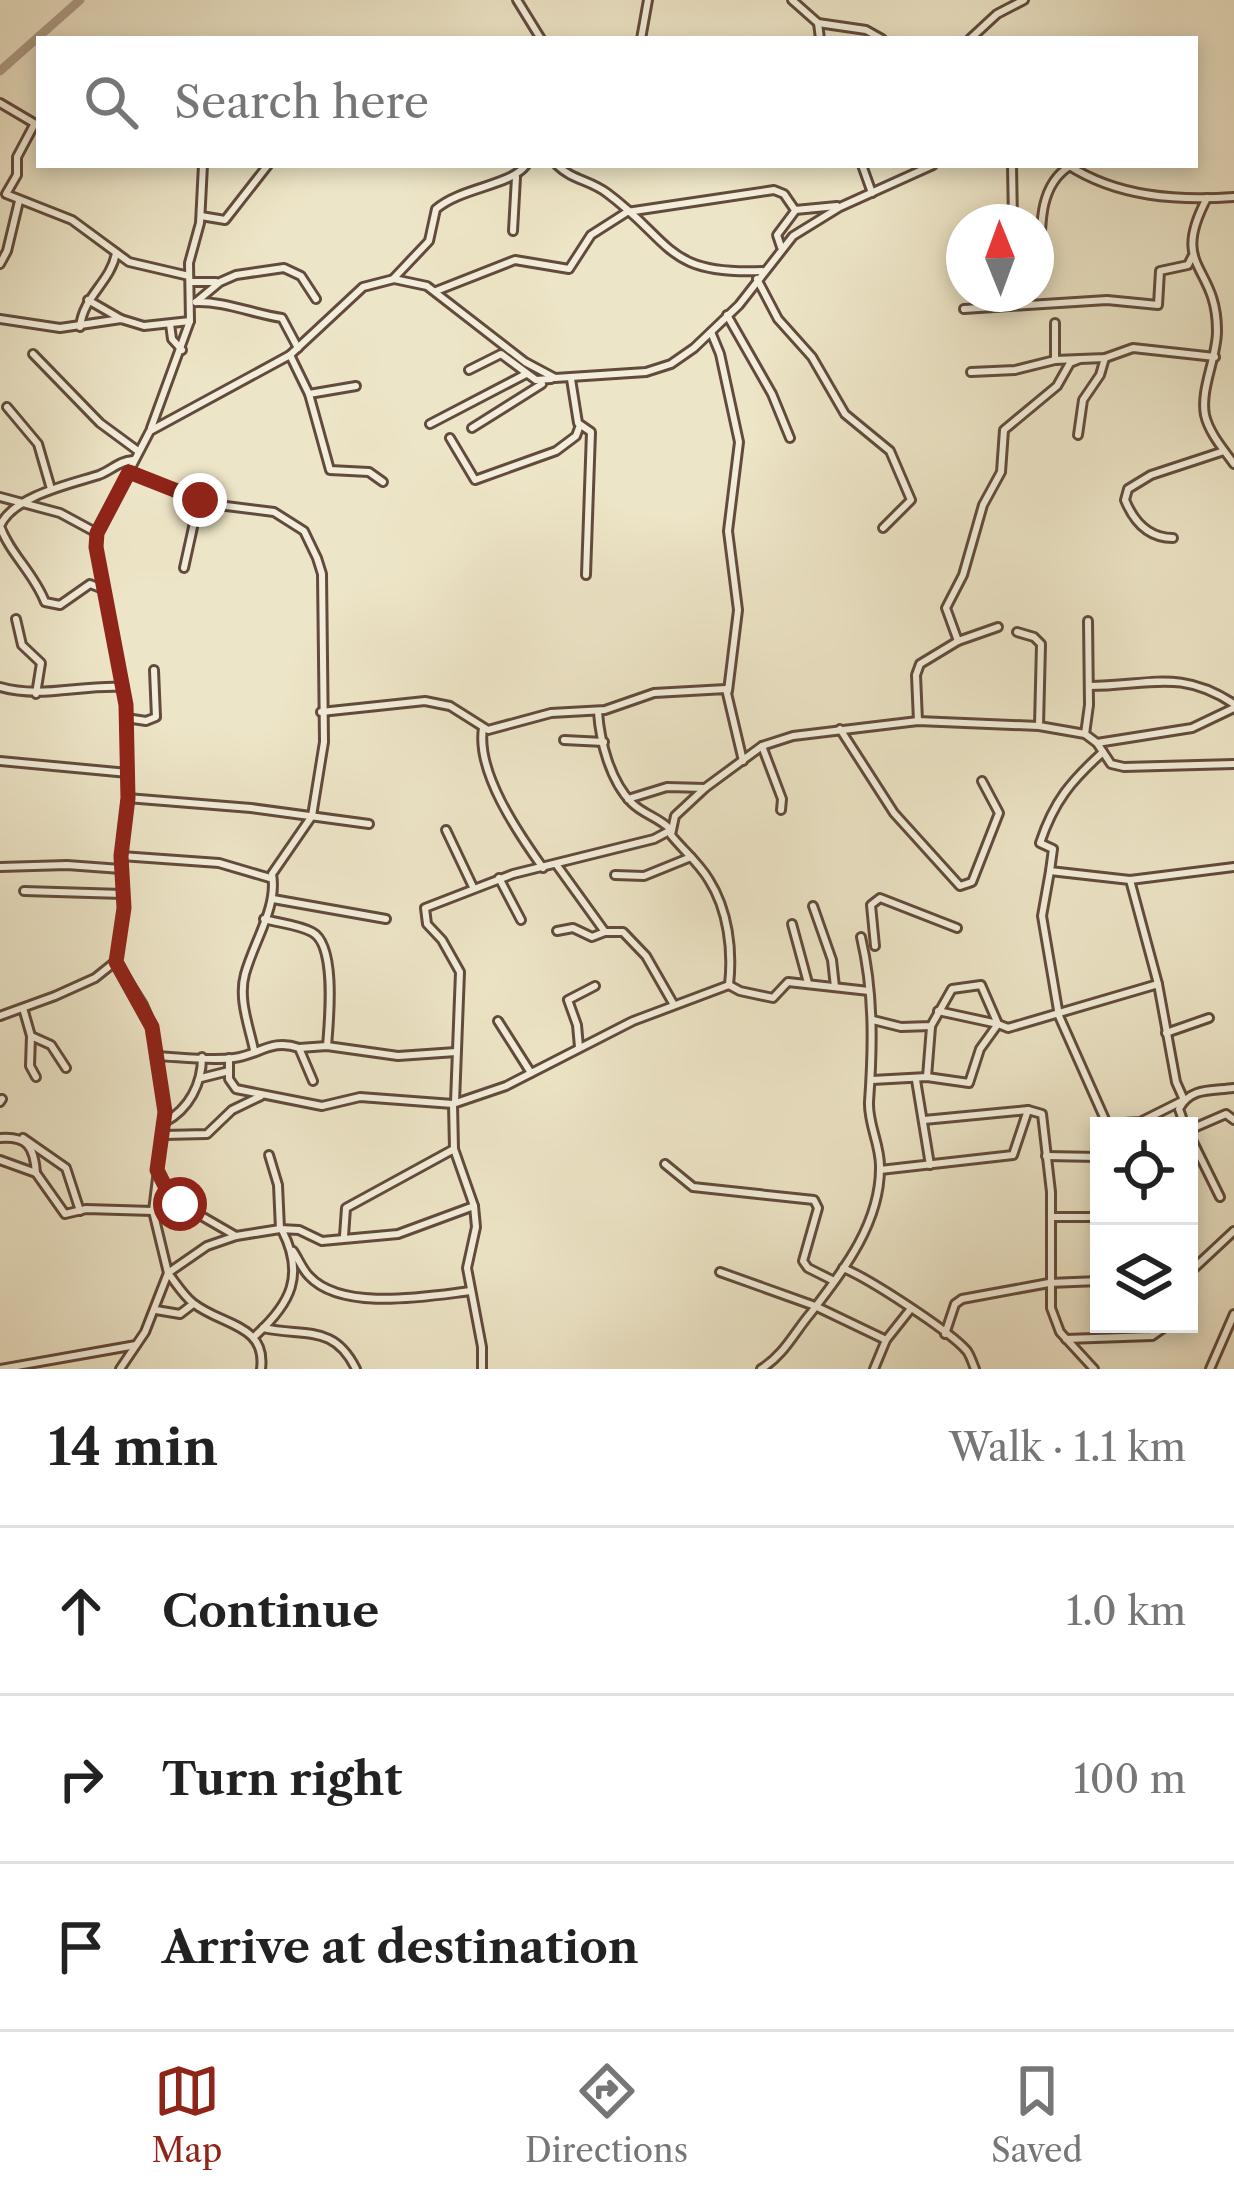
<!DOCTYPE html>
<meta charset="utf-8">
<style>
:root{--surface:#fff;--page:#f2f2f2;--text:#222;--muted:#767676;--line:#e0e0e0;--accent:#8f2418}
body{margin:0;font-family:"Libre Caslon Text",serif;background:var(--page);color:var(--text)}
.controls{position:absolute;right:36px;bottom:36px;display:grid;overflow:hidden;border-radius:0px;box-shadow:0 6px 18px #0003}
.controls button{width:108px;height:108px;display:grid;place-items:center;padding:0;border:0;border-bottom:3px solid var(--line);background:var(--surface);color:var(--text);font:60px sans-serif}
.compass{position:absolute;left:946px;top:204px;width:108px;height:108px;border-radius:50%;background:var(--surface);box-shadow:0 6px 18px #0003;rotate:359deg}
.stop{position:absolute;width:36px;height:36px;margin:-27px;border:9px solid #8f2418;border-radius:50%;background:#fff}
.stop.end{background:#8f2418;border-color:#fff;box-shadow:0 3px 12px #0008}
.list{margin:0;padding:0;list-style:none}
h2{display:flex;justify-content:space-between;align-items:center;height:156px;margin:0;padding:0 48px;font-size:51px}
h2 small{font-size:39px;font-weight:400;color:var(--muted)}
.list li{display:grid;grid-template-columns:78px 1fr auto;gap:36px;align-items:center;box-sizing:border-box;height:168px;padding:0 48px;border-top:3px solid var(--line)}
.list b{display:block;font-size:45px;white-space:nowrap}
.list em{font-size:39px;font-style:normal;color:var(--muted)}
.icon{flex:none;width:66px;height:66px;fill:none;stroke:currentColor;stroke-width:2;stroke-linecap:round;stroke-linejoin:round}
.map{position:relative;flex:none;width:1234px;height:1369px;overflow:hidden}
.search{position:absolute;background:var(--surface);box-shadow:0 6px 18px #0003;left:36px;right:36px;top:36px;height:132px;display:flex;align-items:center;gap:30px;box-sizing:border-box;padding:0 42px;border-radius:0px;color:var(--muted);font-size:45px}
.sheet{height:660px;background:var(--surface)}
nav{display:flex;justify-content:space-around;align-items:center;box-sizing:border-box;height:168px;border-top:3px solid var(--line);background:var(--surface);font-size:33px;color:var(--muted)}
nav a{display:grid;justify-items:center;gap:6px}
nav .on{color:var(--accent)}
.map>svg:first-child{display:block}
.lines{fill:none;stroke-linecap:round;stroke-linejoin:round}
.river{stroke:#ae9f88;stroke-width:9}
.minor-casing{stroke:#624b3c;stroke-width:12}
.minor{stroke:#f3eedb;stroke-width:6}
.route{stroke:#8f2418;stroke-width:15}
</style>
<div class="map">
<svg width="1234" height="1369" viewBox="0 0 1234 1369">
<rect width="100%" height="100%" fill="#ede5c7"/>
<filter id="stains"><feTurbulence type="fractalNoise" baseFrequency=".00167" numOctaves="4"/><feColorMatrix values="0 0 0 0 .2 0 0 0 0 .09 0 0 0 0 .02 0 0 0 .5 -.17"/></filter>
<radialGradient id="worn" r=".72"><stop offset=".6" stop-color="#630" stop-opacity="0"/><stop offset="1" stop-color="#630" stop-opacity=".3"/></radialGradient>
<g class="lines">
<polyline class="river" points="0,71 80,0"/>
<g class="minor-casing">
<g id="minor">
<polyline points="517,0 541,39"/>
<polyline points="792,0 818,23 866,30 882,39"/>
<polyline points="818,23 820,39"/>
<polyline points="641,39 648,0"/>
<polyline points="970,39 997,14 1024,0"/>
<polyline points="0,103 39,126"/>
<polyline points="34,125 17,157 17,175 6,194 72,220 129,262 189,276"/>
<path d="M557,165c15,15 33,15 50,28 66,49 58,82 155,78"/>
<polyline points="862,165 872,193"/>
<polyline points="1012,165 1013,222"/>
<path d="M1068,165c49,32 109,36 166,32"/>
<path d="M1207,198c-38,72 10,65 10,133 0,27 -17,58 -12,84 4,18 19,35 29,49"/>
<polyline points="201,216 225,220 268,165"/>
<polyline points="513,231 516,177"/>
<polyline points="781,247 777,235 795,211"/>
<polyline points="0,264 7,251 19,201"/>
<path d="M1040,276c2,-37 -6,-88 30,-110"/>
<path d="M394,278l35,-37 7,-32c26,-22 74,-23 90,-44"/>
<polyline points="757,279 778,319 812,357 845,414 890,451 911,500 883,528"/>
<polyline points="190,282 216,282"/>
<polyline points="436,291 515,260 569,269 591,235 627,212 774,190 784,194 795,210 837,206"/>
<polyline points="88,300 121,319"/>
<polyline points="196,302 220,282 236,275 284,268 301,276 316,299"/>
<path d="M196,302c28,-1 58,12 86,16l16,30"/>
<polyline points="964,309 1107,300 1158,305 1160,271 1188,265 1192,257"/>
<polyline points="727,315 772,394 790,438"/>
<polyline points="0,319 60,328 121,319 144,326 190,321"/>
<polyline points="170,324 172,339 182,350"/>
<path d="M80,327c3,-31 31,-45 36,-74"/>
<polyline points="711,332 720,354 739,442 728,531 738,610 728,691"/>
<polyline points="33,354 100,423 138,451"/>
<polyline points="290,355 309,394 330,470 369,472 383,482"/>
<polyline points="1055,360 1055,323"/>
<polyline points="469,370 501,354 536,380 551,379"/>
<polyline points="971,372 1015,370 1055,360 1105,358 1133,348 1215,357"/>
<polyline points="571,379 578,423 591,432 586,575"/>
<polyline points="309,394 356,386"/>
<polyline points="7,407 38,444 51,489"/>
<polyline points="430,424 526,374"/>
<polyline points="151,428 190,321 189,263 200,223 203,165"/>
<polyline points="472,428 542,384"/>
<polyline points="1078,435 1083,400 1100,375 1105,358"/>
<polyline points="450,438 475,480 556,451 576,436 580,425"/>
<path d="M129,472l81,32 64,8 30,19 13,27 5,16 2,168 -12,74 -40,58c6,33 -18,67 -27,100 -7,25 4,52 9,76"/>
<polyline points="0,497 60,513 97,533"/>
<path d="M1173,538c-24,0 -39,-16 -48,-38l3,-11 23,-14 73,-24"/>
<polyline points="184,568 199,500"/>
<path d="M103,589l-13,-5 -30,21 -15,-3c-11,-29 -35,-48 -45,-76 13,-30 71,-42 99,-51 13,-5 20,-14 34,-15"/>
<polyline points="16,619 22,645 41,663 36,694"/>
<polyline points="1017,632 1034,637 1041,644 1039,726"/>
<polyline points="958,641 946,608 963,575 983,505 1001,472 1004,430 1057,386 1070,363 1080,359"/>
<path d="M1089,686c59,0 91,-18 145,18"/>
<path d="M0,687c41,12 82,-3 124,0"/>
<polyline points="321,712 425,701 450,706 488,730 551,713 605,710 654,693 726,689 743,761"/>
<polyline points="126,718 146,721 156,717 154,670"/>
<polyline points="918,721 916,675 920,664 958,641 998,627"/>
<path d="M483,728c-7,44 35,105 60,140"/>
<polyline points="840,729 894,813 960,886 972,882 999,813 982,781"/>
<polyline points="1085,734 1089,705 1088,621"/>
<polyline points="564,740 604,742"/>
<polyline points="1097,743 1192,728 1234,708"/>
<polyline points="762,746 782,799 781,810"/>
<path d="M1103,752c-32,29 -49,49 -63,91l13,6 -3,22 80,9 104,-13"/>
<polyline points="0,761 128,773"/>
<polyline points="127,798 251,808 369,824"/>
<polyline points="628,799 667,787 705,788"/>
<polyline points="446,830 473,887"/>
<polyline points="121,856 219,863 270,878"/>
<polyline points="556,864 605,932 623,932 646,956 674,1005"/>
<polyline points="0,867 67,865 121,869"/>
<polyline points="1050,871 1042,916 1059,1016 1107,1124 1140,1122 1184,1100 1176,1082 1158,984 1130,880"/>
<polyline points="615,875 644,876 691,857"/>
<polyline points="499,878 521,920"/>
<polyline points="24,891 123,894"/>
<polyline points="273,899 386,919"/>
<polyline points="813,906 832,960 835,987"/>
<path d="M264,919c15,4 35,6 48,13 25,13 17,89 15,114"/>
<polyline points="792,924 808,983"/>
<polyline points="557,931 573,928 592,937 605,932"/>
<polyline points="875,946 871,905 880,898 957,928"/>
<polyline points="729,985 740,991 773,998 788,982 869,991"/>
<polyline points="23,1008 31,1036 51,1045 66,1068"/>
<polyline points="938,1011 998,1024"/>
<polyline points="0,1016 55,996 95,978 115,962"/>
<polyline points="873,1020 901,1027 931,1026 952,989 981,985 998,1024 1008,1028 1158,984"/>
<polyline points="498,1021 531,1073"/>
<polyline points="1166,1033 1209,1018"/>
<polyline points="31,1036 30,1066 36,1077"/>
<polyline points="579,1047 577,1025 568,1000 595,986"/>
<polyline points="299,1048 327,1046 398,1056 456,1052"/>
<path d="M155,1056c25,1 54,5 79,2 25,-3 38,-20 65,-10l14,33"/>
<polyline points="229,1058 229,1079 236,1089 322,1106 360,1097 453,1104"/>
<polyline points="927,1077 931,1027"/>
<polyline points="201,1078 229,1071"/>
<polyline points="872,1080 927,1077 969,1083 980,1049 998,1024"/>
<polyline points="916,1080 930,1165"/>
<polyline points="0,1102 2,1099"/>
<path d="M455,1102l5,-130 -18,-32 -15,-16 -2,-16 88,-34 141,-35 17,-9c-12,-13 -27,-15 -39,-27 -22,-22 -32,-62 -34,-91"/>
<polyline points="924,1120 1028,1110 1042,1114 1051,1192 1051,1308 1060,1332 1094,1369"/>
<path d="M165,1122c24,-13 37,-38 37,-65"/>
<path d="M1185,1126l-6,-17c11,-22 33,-18 55,-21"/>
<polyline points="1189,1130 1226,1114 1234,1120"/>
<polyline points="1189,1134 1220,1197"/>
<polyline points="164,1135 207,1134 232,1110 261,1096"/>
<path d="M0,1138c27,-2 34,8 36,35"/>
<polyline points="23,1138 66,1168 80,1211"/>
<polyline points="269,1155 278,1185 280,1229"/>
<polyline points="1046,1156 1099,1157"/>
<polyline points="0,1160 36,1173 65,1214 86,1209 153,1211"/>
<polyline points="665,1164 693,1187 814,1200 818,1208 803,1261 808,1268 834,1281"/>
<polyline points="880,1170 1013,1155 1028,1110"/>
<polyline points="157,1172 172,1199 236,1236"/>
<polyline points="1051,1217 1099,1217"/>
<polyline points="344,1236 346,1208 454,1149"/>
<path d="M293,1251c5,7 9,18 16,25 33,36 119,20 162,15"/>
<path d="M843,1268c25,10 107,63 124,83 3,4 6,13 8,18"/>
<polyline points="720,1272 815,1306 886,1340"/>
<polyline points="1189,1273 1234,1231"/>
<polyline points="156,1310 180,1314 193,1304"/>
<path d="M263,1328c43,9 71,-4 93,41"/>
<polyline points="945,1334 955,1304 962,1299 1049,1283 1099,1281"/>
<path d="M256,1335c35,-32 49,-60 26,-105"/>
<polyline points="1066,1339 1152,1336 1169,1324"/>
<polyline points="0,1369 136,1345"/>
<polyline points="120,1369 145,1332 168,1273 153,1211 165,1112 152,1026 143,1005 116,962 124,908 121,856 127,798 126,705 96,547 97,533 150,431 290,355 363,287 394,279 427,286 525,362 555,378 646,372 671,364 694,348 739,305 793,236 840,207 933,165"/>
<path d="M261,1369c6,-45 -39,-43 -68,-66 -10,-8 -17,-20 -25,-30l39,-27 29,-10 44,-7 19,1 23,11 76,-7 76,-28"/>
<path d="M482,1369v-22l-15,-79 9,-41 -2,-21 -20,-57 -1,-45 53,-18 127,-65 96,-36c4,-35 -1,-75 -20,-105 -10,-17 -26,-30 -38,-45l4,-19 30,-28 57,-42 31,-10 125,-15 121,5 46,8 12,9 14,21 13,3 110,-3"/>
<path d="M761,1369c22,-13 33,-36 49,-55 33,-43 71,-91 70,-148 0,-22 -12,-42 -11,-64 4,-56 5,-110 -8,-165"/>
<polyline points="874,1369 886,1340 909,1311"/>
<polyline points="1210,1369 1234,1314"/>
</g>
</g>
<use href="#minor" class="minor"/>
</g>
<g class="lines">
<polyline class="route" points="180,1204 168,1192 157,1170 165,1112 152,1027 116,962 124,908 121,856 128,798 126,705 96,547 97,533 129,472 200,500"/>
</g>
<rect width="100%" height="100%" filter="url(#stains)"/>
<rect width="100%" height="100%" fill="url(#worn)"/>
</svg>
<div class="controls">
<button><svg class="icon" aria-label="locate" viewBox="0 0 24 24"><circle cx="12" cy="12" r="6"/><path d="M12 2v4M12 18v4M2 12h4M18 12h4"/></svg></button>
<button><svg class="icon" aria-label="layers" viewBox="0 0 24 24"><path d="M12 4l9 5-9 5-9-5zM3 14l9 5 9-5"/></svg></button>
</div>
<svg class="compass" viewBox="-18 -18 36 36"><path d="M0-13l5 13h-10z" fill="#e53935"/><path d="M0 13l5-13h-10z" fill="#767676"/></svg>
<div class="stop" style="left:180px;top:1204px"></div>
<div class="stop end" style="left:200px;top:500px"></div>
<div class="search"><svg class="icon" aria-label="search" viewBox="0 0 24 24"><circle cx="10" cy="10" r="6"/><path d="M15 15l6 6"/></svg>Search here</div>
</div>
<section class="sheet">
<h2>14 min<small>Walk · 1.1 km</small></h2>
<ul class="list">
<li><svg class="icon" aria-label="ahead" viewBox="0 0 24 24"><path d="M12 20V5M6 11l6-6 6 6"/></svg><div><b>Continue</b></div><em>1.0 km</em></li>
<li><svg class="icon" aria-label="right" viewBox="0 0 24 24"><path d="M7 20v-9h11M14 6l5 5-5 5"/></svg><div><b>Turn right</b></div><em>100 m</em></li>
<li><svg class="icon" aria-label="arrive" viewBox="0 0 24 24"><path d="M6 21V4h12l-3 4 3 4H6"/></svg><div><b>Arrive at destination</b></div></li>
</ul>
</section>
<nav>
<a class="on"><svg class="icon" aria-label="map" viewBox="0 0 24 24"><path d="M3 6l6-2 6 2 6-2v14l-6 2-6-2-6 2zM9 4v14M15 6v14"/></svg>Map</a>
<a><svg class="icon" aria-label="directions" viewBox="0 0 24 24"><path d="M12 3l9 9-9 9-9-9zM9 14v-3h6M13 9l2 2-2 2"/></svg>Directions</a>
<a><svg class="icon" aria-label="saved" viewBox="0 0 24 24"><path d="M7 4h10v16l-5-4-5 4z"/></svg>Saved</a>
</nav>
